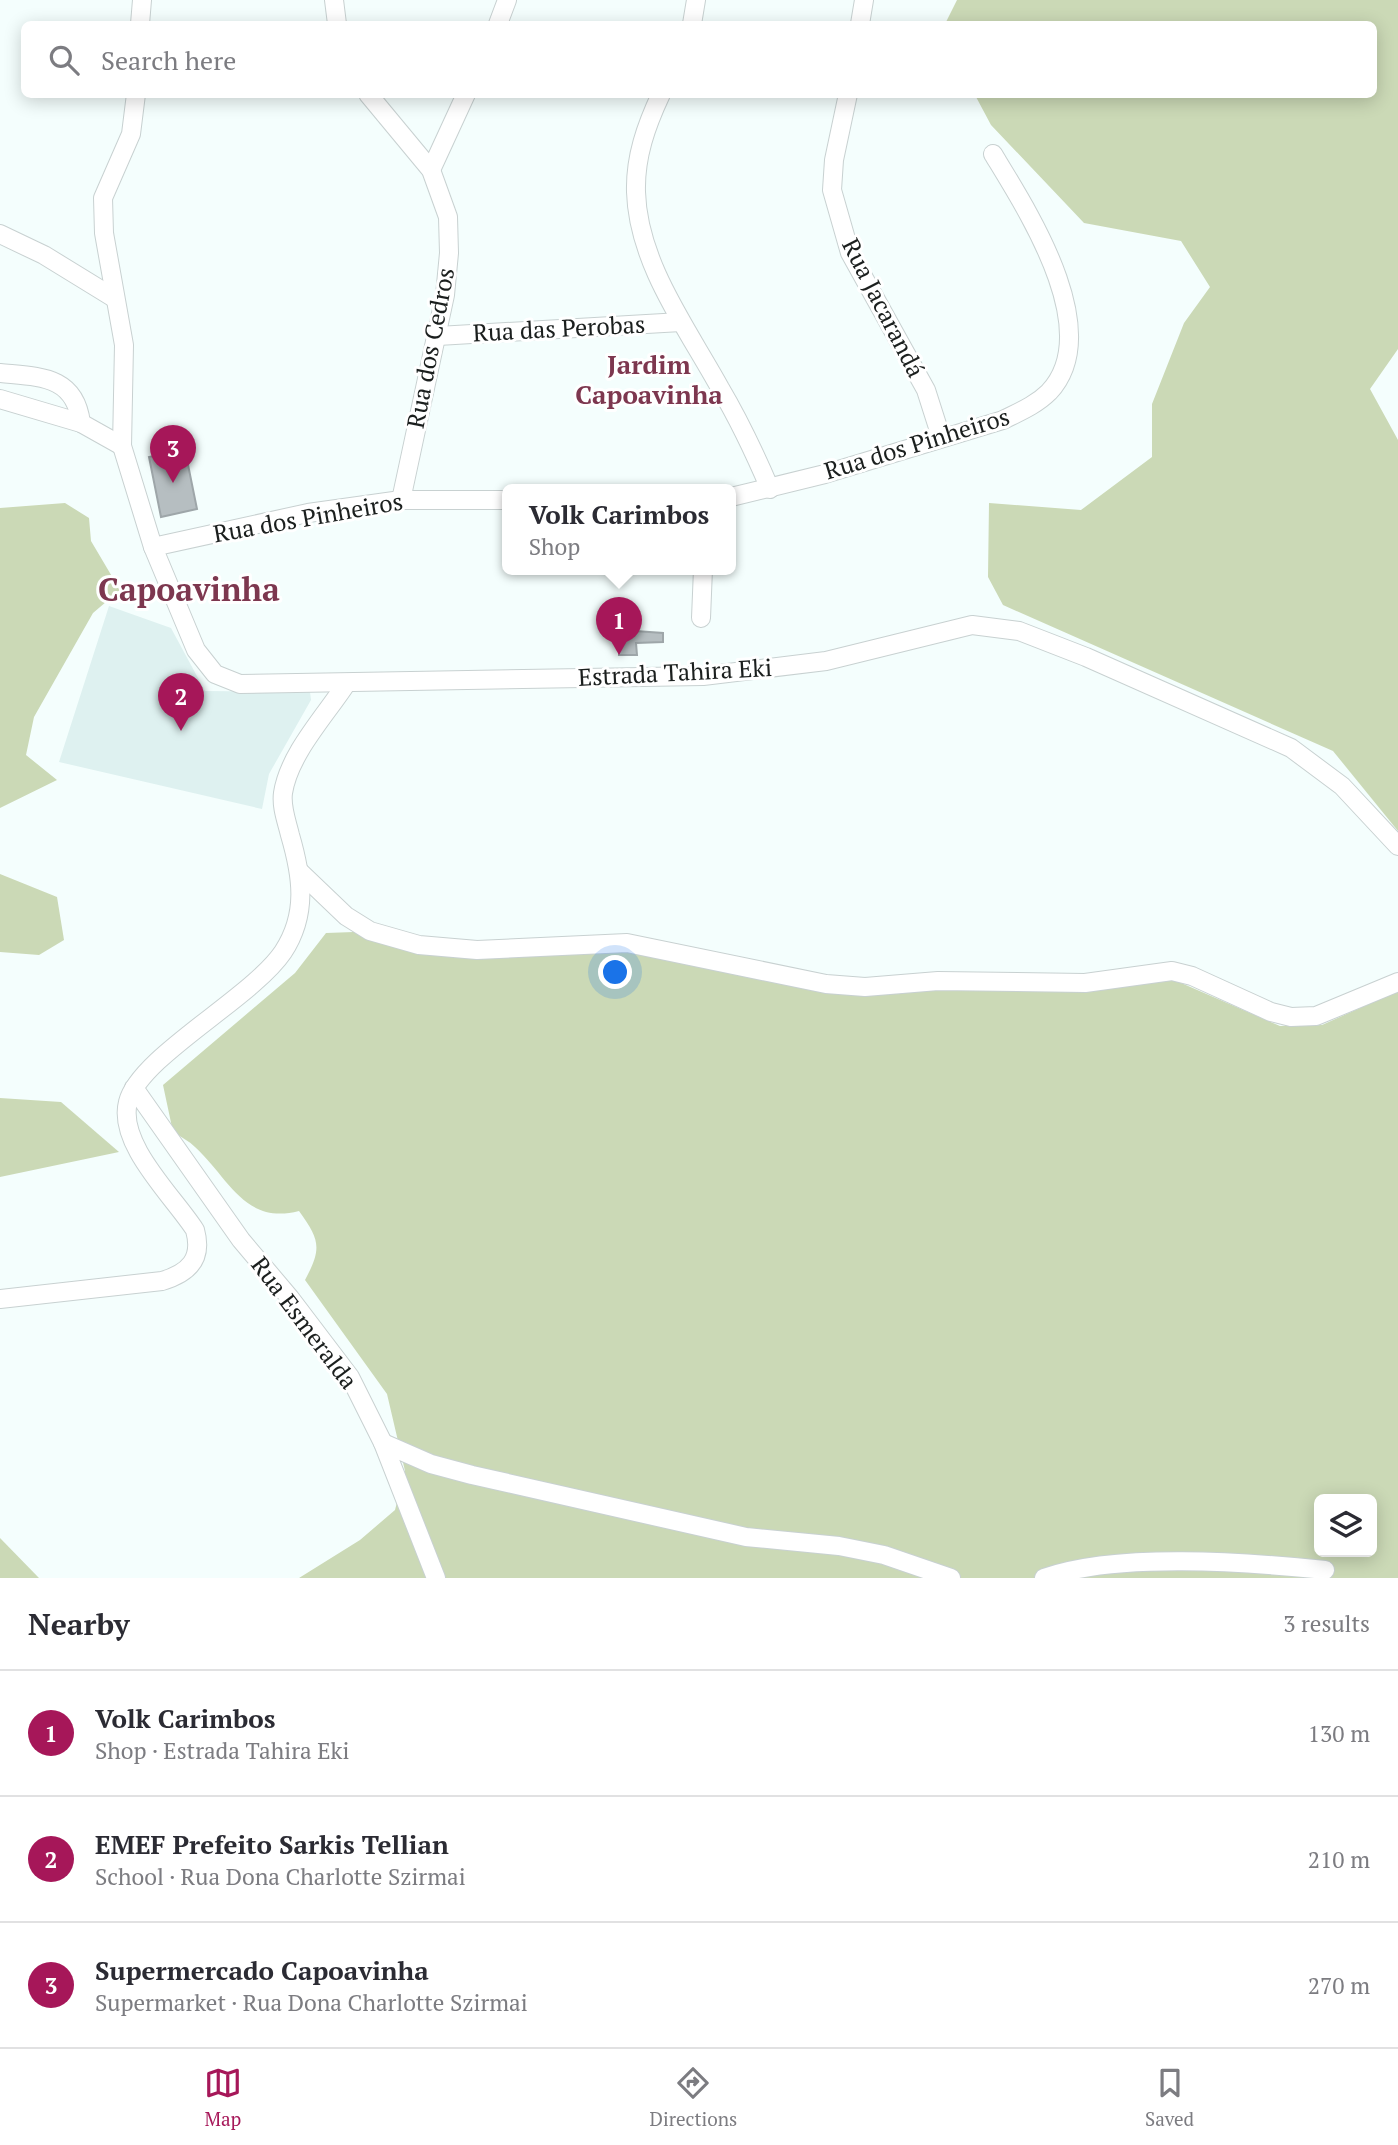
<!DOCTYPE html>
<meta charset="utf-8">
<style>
:root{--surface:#fff;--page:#f7f7f7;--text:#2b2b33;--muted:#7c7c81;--line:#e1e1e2;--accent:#a61759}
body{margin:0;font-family:"PT Serif",serif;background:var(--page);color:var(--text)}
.controls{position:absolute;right:21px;bottom:21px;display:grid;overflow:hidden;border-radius:10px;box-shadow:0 4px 18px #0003}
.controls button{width:63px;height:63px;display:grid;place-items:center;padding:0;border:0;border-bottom:2px solid var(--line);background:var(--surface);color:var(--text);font:35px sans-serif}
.you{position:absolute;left:616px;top:973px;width:24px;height:24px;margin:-18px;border:5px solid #fff;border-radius:50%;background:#1a73e8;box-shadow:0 0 0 10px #1a73e833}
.badge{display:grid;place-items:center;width:46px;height:46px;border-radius:50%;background:var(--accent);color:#fff;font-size:23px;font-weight:700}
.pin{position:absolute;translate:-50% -58px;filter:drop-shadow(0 2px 4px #0008)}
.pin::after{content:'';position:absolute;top:37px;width:24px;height:21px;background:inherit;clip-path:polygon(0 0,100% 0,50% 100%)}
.popup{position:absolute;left:502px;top:484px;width:234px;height:91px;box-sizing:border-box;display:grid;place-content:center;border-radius:10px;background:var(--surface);filter:drop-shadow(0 2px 5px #0005);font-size:23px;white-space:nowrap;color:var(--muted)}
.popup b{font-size:26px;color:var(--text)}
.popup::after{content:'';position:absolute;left:50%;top:100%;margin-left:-14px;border:14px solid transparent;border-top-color:var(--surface)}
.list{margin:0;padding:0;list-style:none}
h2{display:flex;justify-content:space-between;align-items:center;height:91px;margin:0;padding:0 28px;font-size:30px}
h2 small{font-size:23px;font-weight:400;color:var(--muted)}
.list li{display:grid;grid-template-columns:46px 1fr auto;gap:21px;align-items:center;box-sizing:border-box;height:126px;padding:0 28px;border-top:2px solid var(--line)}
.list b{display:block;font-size:26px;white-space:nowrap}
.list p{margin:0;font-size:23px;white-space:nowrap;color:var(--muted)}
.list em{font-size:23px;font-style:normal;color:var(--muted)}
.icon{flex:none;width:38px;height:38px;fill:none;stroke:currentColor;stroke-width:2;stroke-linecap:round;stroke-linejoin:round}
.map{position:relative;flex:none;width:1398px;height:1578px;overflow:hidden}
.search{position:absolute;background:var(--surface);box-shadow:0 4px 18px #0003;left:21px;right:21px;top:21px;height:77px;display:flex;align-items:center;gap:18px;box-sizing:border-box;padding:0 24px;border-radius:10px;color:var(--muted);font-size:26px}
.sheet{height:469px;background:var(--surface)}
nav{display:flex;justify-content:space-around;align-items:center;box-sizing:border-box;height:98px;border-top:2px solid var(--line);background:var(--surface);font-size:19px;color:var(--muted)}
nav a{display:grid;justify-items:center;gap:4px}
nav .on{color:var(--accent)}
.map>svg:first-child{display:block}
.built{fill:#def1f0}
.green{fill:#cbd9b6;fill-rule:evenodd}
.building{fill:#b6bec1;stroke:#9ea6a9;stroke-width:2}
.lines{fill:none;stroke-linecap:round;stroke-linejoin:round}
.street-casing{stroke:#c8d1d1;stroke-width:20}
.street{stroke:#fff;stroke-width:18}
.labels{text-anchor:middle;stroke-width:6;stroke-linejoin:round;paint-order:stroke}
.street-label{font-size:24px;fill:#1b1f1e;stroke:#fff}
.neighbourhood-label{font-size:26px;font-weight:bold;fill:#7d374f;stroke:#fff}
.district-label{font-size:32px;font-weight:bold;fill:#7d374f;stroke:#fff}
</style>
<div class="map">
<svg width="1398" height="1578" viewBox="0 0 1398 1578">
<rect width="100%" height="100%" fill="#f4fefd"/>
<polygon class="built" points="109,606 171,628 205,691 310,692 311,700 269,774 262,809 59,762"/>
<g class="green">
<polygon points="957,0 1398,0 1398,349 1370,389 1398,440 1398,831 1333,751 1003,605 988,577 989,503 1081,510 1152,457 1152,404 1184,323 1210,287 1181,241 1084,223 991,125 975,95 1374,94 1374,24 945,24"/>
<polygon points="65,503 89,518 91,541 120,590 93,613 34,717 26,755 57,780 0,808 0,508"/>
<polygon points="0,874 57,897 64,940 39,955 0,952"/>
<path d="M354,932l69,17 208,-2 181,40 360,-8 108,47 42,-1 76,-34v587h-1099l61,-38 35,-30 10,-39 -18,-77 -82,-114c17,-32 15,-40 -6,-69 -55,14 -70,-33 -104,-64 -6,-6 -14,-10 -22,-15l-10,-47 132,-112 31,-40zM1319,1499h53v53h-53z"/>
<polygon points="0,1098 61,1102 119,1152 0,1177"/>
<polygon points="0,1538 39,1578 0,1578"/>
</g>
<g class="building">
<polygon points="185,450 197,509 161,517 149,457"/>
<polygon points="621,630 663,633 663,642 636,643 637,655 619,655"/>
</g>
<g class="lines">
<g class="street-casing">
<g id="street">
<polyline points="334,0 337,24"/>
<polyline points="140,24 142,0"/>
<polyline points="498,24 507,0"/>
<polyline points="692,24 696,0"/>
<polyline points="860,24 864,0"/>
<polyline points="136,94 131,134 103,198 104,233 124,345 122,446 153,547 196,650 215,674 240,684 703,676 826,661 972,625 1019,631 1086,657 1291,748 1342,786 1398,846"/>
<polyline points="368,94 431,170 448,217 449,253 445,295 401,500"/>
<path d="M661,94c-15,32 -26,63 -25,98 2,71 51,136 84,196 19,32 35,66 50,101"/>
<polyline points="848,94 834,160 832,190 850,253 926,390 941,437"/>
<polyline points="431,170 466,94"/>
<polyline points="0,234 44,255 114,298"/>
<polyline points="438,336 681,322"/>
<path d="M0,373c39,4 75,2 81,50"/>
<polyline points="0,399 81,423 122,446"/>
<path d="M731,497l94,-23 178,-54c16,-8 33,-15 46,-28 57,-61 -22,-182 -56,-238"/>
<polyline points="153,547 308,513 401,500 507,500"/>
<polyline points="701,618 703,569"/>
<polyline points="300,872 346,916 370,931 419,945 477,950 627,943 826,984 865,987 938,981 1085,983 1172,971 1192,976 1271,1012 1291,1017 1316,1016 1398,982"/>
<polyline points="134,1088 241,1240 290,1298 350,1377 383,1443 436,1578"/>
<path d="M0,1299l162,-18c27,-8 41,-22 33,-51 -21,-33 -78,-86 -67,-128 11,-45 124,-104 155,-150 25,-38 19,-76 7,-117 -3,-13 -9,-28 -7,-42 6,-39 42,-77 63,-109"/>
<polyline points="383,1443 431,1464 472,1475 746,1537 839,1546 884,1555 951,1578"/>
<path d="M1044,1578c73,-26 202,-16 281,-8"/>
</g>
</g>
<use href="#street" class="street"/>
</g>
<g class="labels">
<g class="street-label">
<text transform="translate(883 308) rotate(63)" y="8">Rua Jacarandá</text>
<text transform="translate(559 329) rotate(-3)" y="8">Rua das Perobas</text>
<text transform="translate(431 348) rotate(-79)" y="8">Rua dos Cedros</text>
<text transform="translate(917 444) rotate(-17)" y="8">Rua dos Pinheiros</text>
<text transform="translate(308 518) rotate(-10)" y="8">Rua dos Pinheiros</text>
<text transform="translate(675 673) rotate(-3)" y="8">Estrada Tahira Eki</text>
<text transform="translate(304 1323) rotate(53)" y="8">Rua Esmeralda</text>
</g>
<g class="neighbourhood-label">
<text x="649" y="374">Jardim<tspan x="649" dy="30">Capoavinha</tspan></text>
</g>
<g class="district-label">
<text x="189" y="601">Capoavinha</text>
</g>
</g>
</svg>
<div class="controls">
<button><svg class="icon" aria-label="layers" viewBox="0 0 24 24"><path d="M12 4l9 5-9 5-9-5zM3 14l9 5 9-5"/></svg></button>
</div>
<div class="you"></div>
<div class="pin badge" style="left:619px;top:655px">1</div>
<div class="popup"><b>Volk Carimbos</b>Shop</div>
<div class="pin badge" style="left:181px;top:731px">2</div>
<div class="pin badge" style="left:173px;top:483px">3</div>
<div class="search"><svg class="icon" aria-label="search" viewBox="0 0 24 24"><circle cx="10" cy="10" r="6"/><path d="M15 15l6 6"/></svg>Search here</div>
</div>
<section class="sheet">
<h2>Nearby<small>3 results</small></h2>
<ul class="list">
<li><span class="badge">1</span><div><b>Volk Carimbos</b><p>Shop · Estrada Tahira Eki</p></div><em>130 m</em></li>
<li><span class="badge">2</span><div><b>EMEF Prefeito Sarkis Tellian</b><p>School · Rua Dona Charlotte Szirmai</p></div><em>210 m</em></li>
<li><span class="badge">3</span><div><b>Supermercado Capoavinha</b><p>Supermarket · Rua Dona Charlotte Szirmai</p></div><em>270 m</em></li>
</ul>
</section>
<nav>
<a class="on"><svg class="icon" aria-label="map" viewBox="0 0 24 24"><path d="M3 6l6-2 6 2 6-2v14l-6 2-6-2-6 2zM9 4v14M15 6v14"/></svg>Map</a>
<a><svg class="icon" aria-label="directions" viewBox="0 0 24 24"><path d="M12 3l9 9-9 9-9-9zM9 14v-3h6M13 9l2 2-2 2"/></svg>Directions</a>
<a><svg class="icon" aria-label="saved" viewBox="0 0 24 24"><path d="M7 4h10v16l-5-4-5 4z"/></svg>Saved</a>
</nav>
